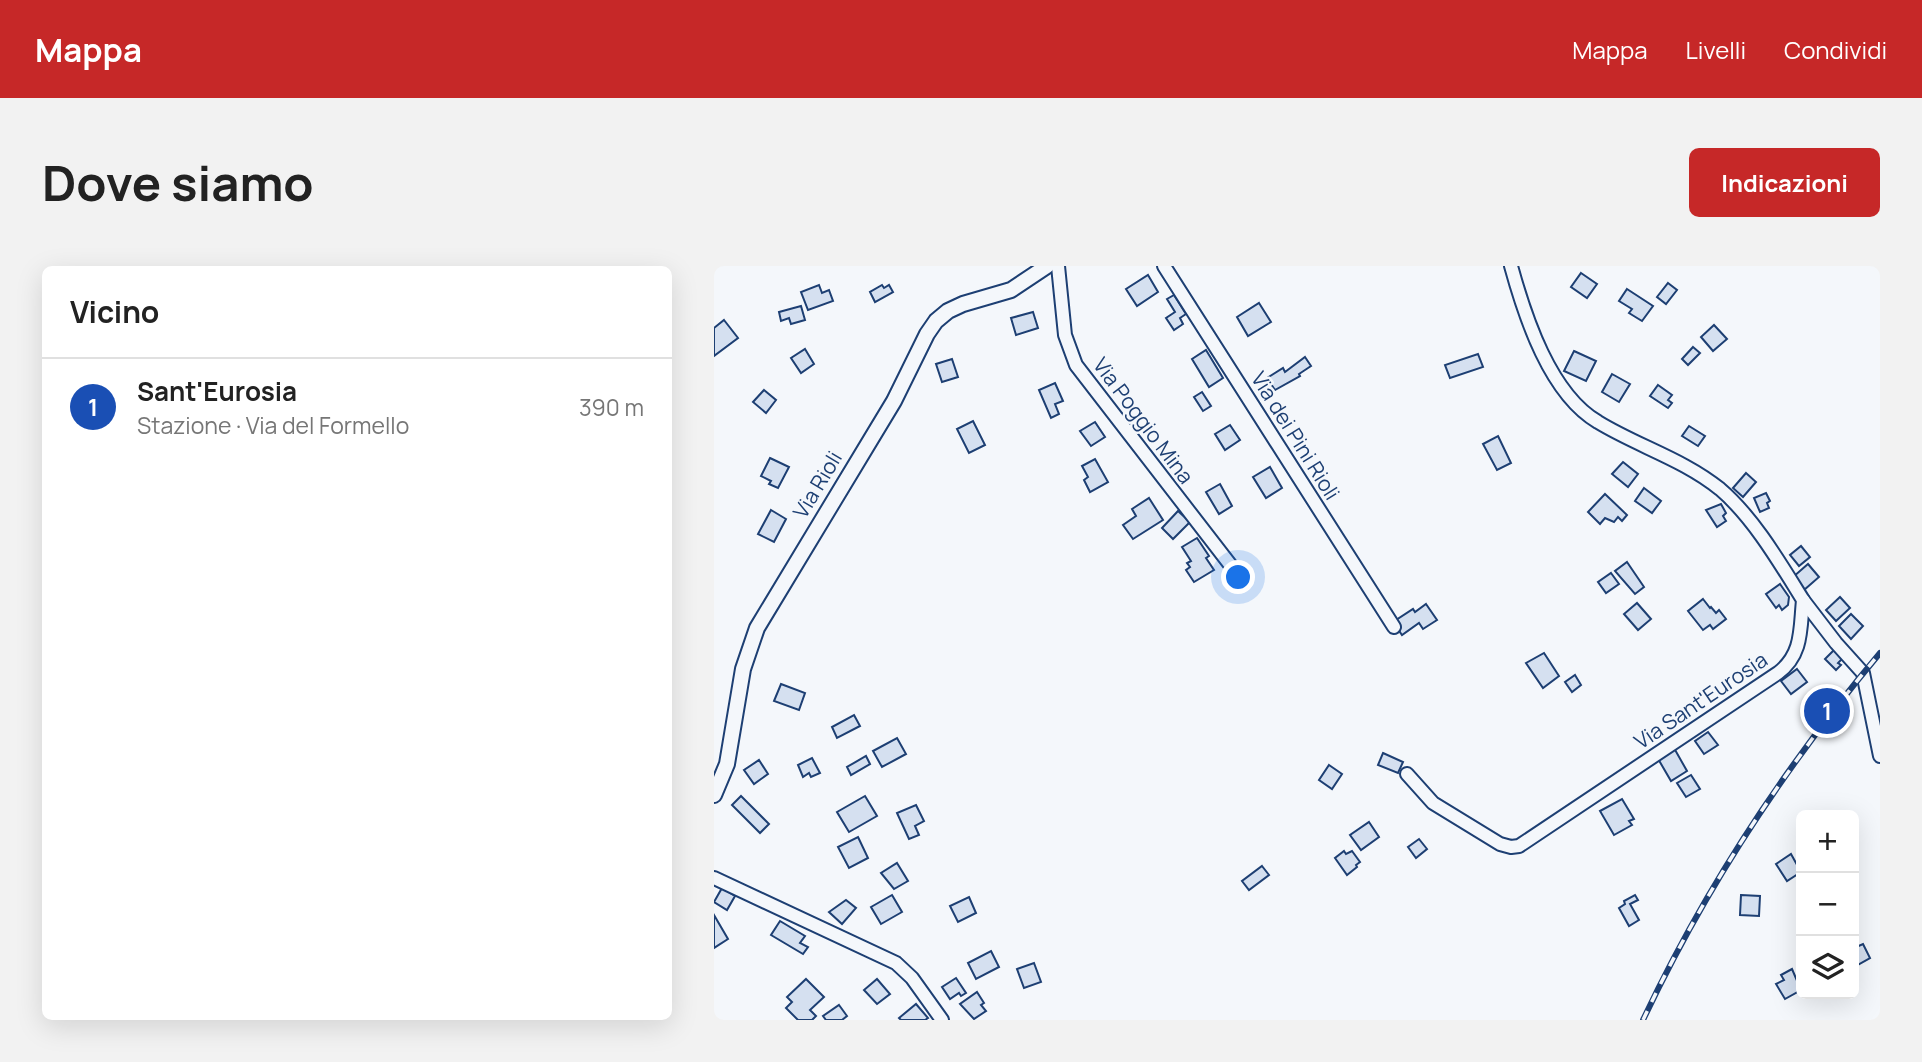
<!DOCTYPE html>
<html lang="it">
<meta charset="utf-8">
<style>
:root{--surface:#fff;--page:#f2f2f2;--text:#222;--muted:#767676;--line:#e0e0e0;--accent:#c62828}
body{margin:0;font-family:Manrope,sans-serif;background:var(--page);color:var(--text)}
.controls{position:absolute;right:21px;bottom:21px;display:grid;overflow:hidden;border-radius:10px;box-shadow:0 7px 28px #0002}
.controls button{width:63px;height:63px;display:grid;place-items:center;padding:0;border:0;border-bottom:2px solid var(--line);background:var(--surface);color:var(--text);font:35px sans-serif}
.you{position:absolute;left:525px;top:312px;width:24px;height:24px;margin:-18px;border:5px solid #fff;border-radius:50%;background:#1a73e8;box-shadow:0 0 0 10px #1a73e833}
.badge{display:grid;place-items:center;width:46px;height:46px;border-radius:50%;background:var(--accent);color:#fff;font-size:23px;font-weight:700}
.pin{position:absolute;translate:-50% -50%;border:4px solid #fff;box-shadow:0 2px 7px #0006}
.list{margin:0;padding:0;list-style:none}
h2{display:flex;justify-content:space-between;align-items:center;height:91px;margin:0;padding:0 28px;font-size:30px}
h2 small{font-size:23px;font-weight:400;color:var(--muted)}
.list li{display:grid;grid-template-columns:46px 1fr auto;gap:21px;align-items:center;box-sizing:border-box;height:98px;padding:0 28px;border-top:2px solid var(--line)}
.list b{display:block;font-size:26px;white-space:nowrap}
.list p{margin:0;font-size:23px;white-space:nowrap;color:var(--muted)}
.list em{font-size:23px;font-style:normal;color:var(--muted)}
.icon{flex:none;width:38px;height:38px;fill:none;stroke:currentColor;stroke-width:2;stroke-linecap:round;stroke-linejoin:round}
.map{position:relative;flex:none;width:1166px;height:754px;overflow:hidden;border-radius:10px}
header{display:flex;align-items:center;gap:42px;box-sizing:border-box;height:98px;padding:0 35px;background:var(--accent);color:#fff}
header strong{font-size:33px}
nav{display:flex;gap:38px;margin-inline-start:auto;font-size:24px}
.intro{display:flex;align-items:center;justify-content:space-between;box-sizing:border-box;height:168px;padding:0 42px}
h1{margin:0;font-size:49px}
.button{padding:18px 32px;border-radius:10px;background:var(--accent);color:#fff;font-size:24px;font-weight:700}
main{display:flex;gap:42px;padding:0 42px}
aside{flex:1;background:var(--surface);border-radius:10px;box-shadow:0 7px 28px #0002}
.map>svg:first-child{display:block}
.building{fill:#d5e0f0;stroke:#1d3f73;stroke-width:2}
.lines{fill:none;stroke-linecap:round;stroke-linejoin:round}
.minor-casing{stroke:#1d3f73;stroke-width:16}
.major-casing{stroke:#1d3f73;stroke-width:18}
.minor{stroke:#f4f7fb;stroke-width:12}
.major{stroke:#f4f7fb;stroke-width:14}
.rail-casing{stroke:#1d3f73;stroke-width:6}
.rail{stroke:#f4f7fb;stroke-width:3.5;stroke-dasharray:10;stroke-linecap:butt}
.labels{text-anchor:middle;stroke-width:5;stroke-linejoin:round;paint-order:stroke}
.street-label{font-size:21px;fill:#1d3f73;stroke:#f4f7fb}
</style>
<header>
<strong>Mappa</strong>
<nav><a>Mappa</a><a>Livelli</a><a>Condividi</a></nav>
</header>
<div class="intro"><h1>Dove siamo</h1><a class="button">Indicazioni</a></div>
<main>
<aside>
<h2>Vicino<small></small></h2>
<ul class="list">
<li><span class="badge" style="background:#1a4fb4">1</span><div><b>Sant'Eurosia</b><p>Stazione · Via del Formello</p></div><em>390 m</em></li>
</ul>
</aside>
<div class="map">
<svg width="1166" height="754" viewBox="0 0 1166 754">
<rect width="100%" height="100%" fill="#f4f7fb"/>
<g class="building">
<polygon points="867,7 883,18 873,32 857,21"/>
<polygon points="434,9 444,26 423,40 412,23"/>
<polygon points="954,17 963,24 952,38 943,31"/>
<polygon points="105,19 108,27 115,24 119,35 94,44 87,26"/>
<polygon points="168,19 170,22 175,19 179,26 161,36 156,26"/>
<polygon points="913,23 939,40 928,55 915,47 918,43 905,35"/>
<polygon points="460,29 472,48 466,52 469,58 460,64 452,52 461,46 453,33"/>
<polygon points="545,37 557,56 534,70 523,51"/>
<polygon points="87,40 91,54 77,58 75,52 67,55 65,46"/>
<polygon points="319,46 324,62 302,69 297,52"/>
<polygon points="10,54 24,72 0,90 0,62"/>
<polygon points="1000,59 1013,73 999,85 987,71"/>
<polygon points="979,81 986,87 974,99 968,93"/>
<polygon points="91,83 100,98 87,107 77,92"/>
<polygon points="492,84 509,112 495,121 478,93"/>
<polygon points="860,85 882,95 872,115 850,105"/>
<polygon points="764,88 769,101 736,112 731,99"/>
<polygon points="591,91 597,100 585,108 586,110 561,124 553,112 569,102 571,106"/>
<polygon points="238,93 244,111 228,116 222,98"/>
<polygon points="898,108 916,118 905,136 888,126"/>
<polygon points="341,117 349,135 341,138 345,148 337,152 325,124"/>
<polygon points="944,119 958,129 954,134 958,137 954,142 936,130"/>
<polygon points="50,124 62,134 52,147 39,136"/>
<polygon points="488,126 497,140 489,145 480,131"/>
<polygon points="259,155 271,179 255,187 243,163"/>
<polygon points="381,156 391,171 377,180 366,165"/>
<polygon points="516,159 526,174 511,184 501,168"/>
<polygon points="975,160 991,170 984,180 968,170"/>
<polygon points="784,170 797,197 783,204 769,178"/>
<polygon points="56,192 75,201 64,222 55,218 57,215 47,210"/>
<polygon points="381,193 394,216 376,226 370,214 374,211 368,200"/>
<polygon points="909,196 924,208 914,221 898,208"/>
<polygon points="556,201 568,222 552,232 539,211"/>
<polygon points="1032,207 1042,216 1029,231 1019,222"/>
<polygon points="506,218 518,240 505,248 492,226"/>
<polygon points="930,222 947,235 938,247 921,235"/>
<polygon points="1052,227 1056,235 1053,237 1055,242 1046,246 1040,232"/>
<polygon points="891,228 913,249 908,255 904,251 900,256 891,252 886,258 874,246"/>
<polygon points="435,232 449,254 419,273 409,259 422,250 418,243"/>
<polygon points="1007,238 1012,247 1009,250 1012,255 1003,261 992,244"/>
<polygon points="57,244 72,253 60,276 44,268"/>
<polygon points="464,245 476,256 459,273 448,262"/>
<polygon points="483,272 495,290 492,292 500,304 480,316 472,304 476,301 473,297 477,295 468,281"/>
<polygon points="1087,280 1096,291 1085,300 1076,289"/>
<polygon points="913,296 930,321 921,328 901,305"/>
<polygon points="1094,298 1105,311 1090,324 1079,311"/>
<polygon points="897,307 905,318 892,327 884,316"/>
<polygon points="1066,318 1075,331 1074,339 1068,344 1065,339 1062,342 1052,328"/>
<polygon points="1126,331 1136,342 1122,355 1112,344"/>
<polygon points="989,333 996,342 997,341 1002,347 1005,344 1012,353 999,363 996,359 989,364 974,345"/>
<polygon points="923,337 937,353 924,364 910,348"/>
<polygon points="712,338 723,354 709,363 705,357 688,369 679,356 699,343 701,346"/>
<polygon points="1137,348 1149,360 1137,373 1125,360"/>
<polygon points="1120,384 1128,393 1124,397 1127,399 1122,404 1111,393"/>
<polygon points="830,387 845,410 829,422 812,397"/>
<polygon points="1083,403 1093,416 1077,428 1067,415"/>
<polygon points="861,409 867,419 858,426 851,416"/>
<polygon points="67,418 91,427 85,444 60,435"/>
<polygon points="140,449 146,460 123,472 118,461"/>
<polygon points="994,466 1004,479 990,488 981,475"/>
<polygon points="183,472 192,488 168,501 159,485"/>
<polygon points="960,482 973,505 957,515 943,491"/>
<polygon points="669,487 689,496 684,507 664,499"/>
<polygon points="152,490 156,498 137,509 133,501"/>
<polygon points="98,492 106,507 97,511 95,507 89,511 84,499"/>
<polygon points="45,494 54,508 40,518 30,504"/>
<polygon points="615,499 628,508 618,523 605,514"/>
<polygon points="977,509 986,523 972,531 963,517"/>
<polygon points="27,530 55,558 46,567 18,539"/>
<polygon points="151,530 163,550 135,566 123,546"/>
<polygon points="908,533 920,553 915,555 918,559 900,569 886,545"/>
<polygon points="202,539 210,555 201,560 205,569 195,573 183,547"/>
<polygon points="655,556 665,571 647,584 636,569"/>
<polygon points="144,571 154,592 135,602 124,581"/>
<polygon points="705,573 713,583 702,592 694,581"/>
<polygon points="630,585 632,588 638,585 646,596 642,599 643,601 633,609 621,592"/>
<polygon points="1077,588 1087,606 1073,615 1062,598"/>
<polygon points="183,597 194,615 180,623 167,607"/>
<polygon points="548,600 555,609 535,624 528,615"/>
<polygon points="8,622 21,630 13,644 0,636"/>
<polygon points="178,629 188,646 167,658 157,641"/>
<polygon points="921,629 924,634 916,638 925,654 915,660 905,642 911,638 910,635"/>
<polygon points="1027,629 1046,630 1045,650 1026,649"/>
<polygon points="255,631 262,647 244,656 236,640"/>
<polygon points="132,634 142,642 128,658 115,646"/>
<polygon points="0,649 14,673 0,682"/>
<polygon points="66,655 91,670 86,677 94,681 89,688 57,669"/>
<polygon points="1149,678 1156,692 1140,701 1140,682"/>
<polygon points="277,685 285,701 262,713 254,697"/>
<polygon points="320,697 327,716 310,722 303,703"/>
<polygon points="1078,703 1087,724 1071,733 1062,718 1070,714 1067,709"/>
<polygon points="242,712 252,727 247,730 245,727 236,733 228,721"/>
<polygon points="92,713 110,731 96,744 102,750 98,754 84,754 72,742 78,736 73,731"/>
<polygon points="163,713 176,728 163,738 150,724"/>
<polygon points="263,726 270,737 267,739 272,745 260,753 246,738"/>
<polygon points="202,738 214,752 211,754 187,754 185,752"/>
<polygon points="125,739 133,750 128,754 112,754 109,750"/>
</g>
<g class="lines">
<g class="minor-casing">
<g id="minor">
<polyline points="344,0 351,69 362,99 528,314"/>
<polyline points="450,0 680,361"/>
<polyline points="1089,334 1122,377 1149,407 1166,490"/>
<path d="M693,508l26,29 67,41 11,3 8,-1 259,-173c25,-19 22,-44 25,-73 -23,-37 -50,-83 -83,-111 -37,-30 -83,-43 -122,-67 -48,-28 -73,-105 -87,-156"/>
<polyline points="0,612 182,697 198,712 228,754"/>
</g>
</g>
<g class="major-casing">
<polyline id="major" points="0,529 13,498 29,403 43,362 180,135 213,68 222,55 234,45 249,38 297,24 333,0"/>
</g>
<use href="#minor" class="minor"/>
<use href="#major" class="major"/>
<g class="rail-casing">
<path id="rail" d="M929,754c62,-132 144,-256 237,-367"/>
</g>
<use href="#rail" class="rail"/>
</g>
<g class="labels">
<g class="street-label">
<text transform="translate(429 155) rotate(53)" y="7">Via Poggio Mina</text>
<text transform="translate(581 170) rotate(58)" y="7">Via dei Pini Rioli</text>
<text transform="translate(104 219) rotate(-59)" y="7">Via Rioli</text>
<text transform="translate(987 435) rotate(-34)" y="7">Via Sant'Eurosia</text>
</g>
</g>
</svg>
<div class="controls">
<button>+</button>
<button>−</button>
<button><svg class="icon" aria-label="layers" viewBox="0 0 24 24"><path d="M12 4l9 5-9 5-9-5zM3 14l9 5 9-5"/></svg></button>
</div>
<div class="you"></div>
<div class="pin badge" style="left:1113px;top:445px;background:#1a4fb4">1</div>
</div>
</main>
